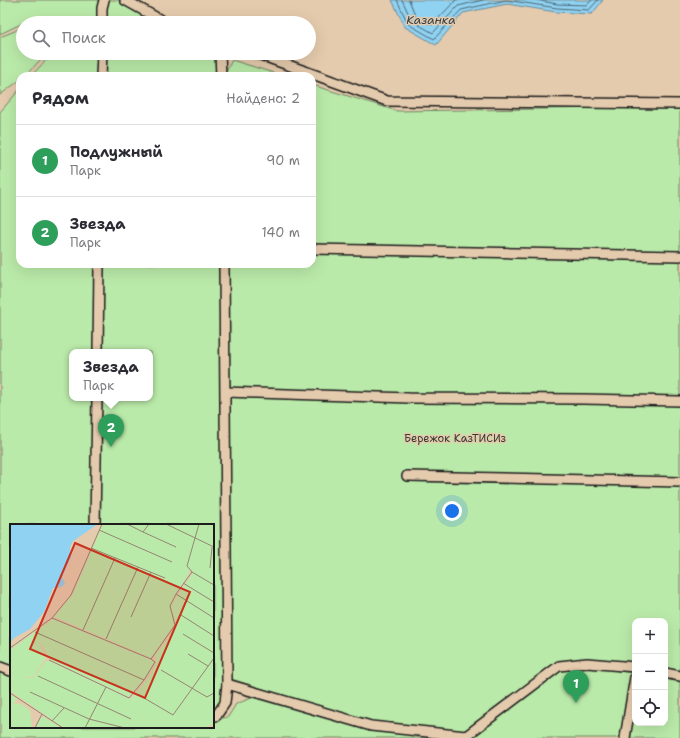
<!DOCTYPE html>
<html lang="ru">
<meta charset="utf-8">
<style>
:root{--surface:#fff;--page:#f2f2f3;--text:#2b2b33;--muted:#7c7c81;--line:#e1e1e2;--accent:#c8321e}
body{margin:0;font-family:"Shantell Sans",sans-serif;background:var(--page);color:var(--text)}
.controls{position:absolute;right:12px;bottom:12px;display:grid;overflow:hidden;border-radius:8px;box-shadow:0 4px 16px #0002}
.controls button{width:36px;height:36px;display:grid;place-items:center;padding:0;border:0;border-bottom:1px solid var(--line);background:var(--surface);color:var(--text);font:20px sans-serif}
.you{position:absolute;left:452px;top:511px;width:14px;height:14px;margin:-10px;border:3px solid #fff;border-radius:50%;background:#1a73e8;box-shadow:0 0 0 6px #1a73e833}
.badge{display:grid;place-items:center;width:26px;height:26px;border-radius:50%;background:var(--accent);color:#fff;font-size:13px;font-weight:700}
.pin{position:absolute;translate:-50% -33px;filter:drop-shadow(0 1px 2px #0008)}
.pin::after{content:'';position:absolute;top:21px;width:14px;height:12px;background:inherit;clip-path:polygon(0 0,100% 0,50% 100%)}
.popup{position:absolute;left:69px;top:349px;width:84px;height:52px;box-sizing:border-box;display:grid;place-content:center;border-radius:8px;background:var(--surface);filter:drop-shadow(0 1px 3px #0005);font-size:13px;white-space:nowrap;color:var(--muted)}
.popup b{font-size:15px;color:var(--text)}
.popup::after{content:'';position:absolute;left:50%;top:100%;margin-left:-8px;border:8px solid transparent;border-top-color:var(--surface)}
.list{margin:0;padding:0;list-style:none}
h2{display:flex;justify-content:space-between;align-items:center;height:52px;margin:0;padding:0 16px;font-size:17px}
h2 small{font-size:13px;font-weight:400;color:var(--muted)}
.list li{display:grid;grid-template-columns:26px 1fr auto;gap:12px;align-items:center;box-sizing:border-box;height:72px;padding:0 16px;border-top:1px solid var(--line)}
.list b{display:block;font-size:15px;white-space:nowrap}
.list p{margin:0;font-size:13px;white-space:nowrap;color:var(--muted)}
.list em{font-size:13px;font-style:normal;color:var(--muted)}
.icon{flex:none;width:22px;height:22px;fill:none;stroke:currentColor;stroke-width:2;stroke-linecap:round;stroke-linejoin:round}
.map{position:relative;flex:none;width:680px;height:738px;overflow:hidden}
.search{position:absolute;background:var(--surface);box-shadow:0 4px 16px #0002;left:16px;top:16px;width:300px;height:44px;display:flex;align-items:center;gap:10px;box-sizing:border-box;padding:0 14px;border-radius:22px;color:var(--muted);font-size:15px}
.panel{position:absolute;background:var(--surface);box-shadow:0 4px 16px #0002;left:16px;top:72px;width:300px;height:196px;border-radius:12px}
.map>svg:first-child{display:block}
.green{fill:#baeaa9;stroke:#6b8362;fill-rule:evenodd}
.water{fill:#90d2f2;stroke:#62899c}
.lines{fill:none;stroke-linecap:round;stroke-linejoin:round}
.shore{stroke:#4a6572;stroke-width:1}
.lane-casing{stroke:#1c1c1c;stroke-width:12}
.lane{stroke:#e5cbad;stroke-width:9}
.labels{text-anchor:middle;stroke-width:3;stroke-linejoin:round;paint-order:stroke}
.park-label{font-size:11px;fill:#343b31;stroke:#e5cbad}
.water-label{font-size:12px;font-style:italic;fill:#334047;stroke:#e5cbad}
.inset-road{fill:none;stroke:#958573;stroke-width:1}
.view{fill:#c8321e;fill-opacity:0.15;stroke:#c8321e;stroke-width:2}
.inset-edge{fill:none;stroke:#1c1c1c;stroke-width:2}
</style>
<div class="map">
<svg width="680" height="738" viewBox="0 0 680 738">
<rect width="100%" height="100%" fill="#e5cbad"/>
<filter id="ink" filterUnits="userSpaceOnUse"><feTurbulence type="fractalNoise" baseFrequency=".025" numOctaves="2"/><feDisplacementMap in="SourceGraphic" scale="8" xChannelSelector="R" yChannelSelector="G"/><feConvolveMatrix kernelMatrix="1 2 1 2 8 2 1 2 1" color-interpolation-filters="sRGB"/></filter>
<g filter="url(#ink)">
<g class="green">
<polygon points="0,0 117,0 157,23 56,23 56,19 23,23 0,34"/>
<polygon points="23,25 23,53 44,53 42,58 25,76 20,76 20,80 0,95 0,37 15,31"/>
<polygon points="51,53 209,53 216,57 216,76 31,76 50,56"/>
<polygon points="232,60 283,76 224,76"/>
<polygon points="312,85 397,111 680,107 680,671 665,668 665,621 635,621 635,662 586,658 557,663 464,732 372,722 231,679 230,383 227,264 312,264"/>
<path d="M20,89v175h200l3,425 -2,12 -6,9h-2v-185h-202v142l-11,-4v-551zM72,352h78v46h-78z"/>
<polygon points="587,667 635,673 635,723 665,723 665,679 680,682 680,738 469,738 561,670"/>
<polygon points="0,671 11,675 11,727 213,727 213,720 228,717 236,704 257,696 370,729 453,738 0,738"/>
</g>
<polygon class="water" points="392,0 603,0 592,14 556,12 507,4 463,13 436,45 405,27"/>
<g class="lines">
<g class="shore">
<polyline points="397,0 408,24 434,39 461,10 506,0 557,8 589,10 598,0"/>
<polyline points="402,0 412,21 433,33 458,6 483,0"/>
<polyline points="409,0 416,17 432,25 456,0"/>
<polyline points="536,0 557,4 587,5 592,0"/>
</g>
<g class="lane-casing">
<g id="lane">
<polyline points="125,0 166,23"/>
<polyline points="102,23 102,8 104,0"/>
<polyline points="220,53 221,76"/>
<polyline points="255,53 387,101 680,104"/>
<polyline points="101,76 102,53"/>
<polyline points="312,249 680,256"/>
<polyline points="224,264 227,684"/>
<polyline points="98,352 99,264"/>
<polyline points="226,392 409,398 583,399 680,401"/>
<polyline points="407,476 680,482"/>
<polyline points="95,525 97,398"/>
<polyline points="0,667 11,671"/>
<polyline points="665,673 680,676"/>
<polyline points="213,716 216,716 225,703 227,684 371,726 466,736 559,666 587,663 635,667"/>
<polyline points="625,738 635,677"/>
</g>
</g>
<use href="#lane" class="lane"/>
</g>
</g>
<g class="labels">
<g class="park-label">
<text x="455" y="442">Бережок КазТИСИз</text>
</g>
<g class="water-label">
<text x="431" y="24">Казанка</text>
</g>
</g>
<g transform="translate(10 524)">
<rect width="204" height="204" fill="#e5cbad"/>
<path d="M93,0h111v200l-11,4h-139l-54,-37v-41l43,-31 99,41 2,2 -4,11 -21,24 -79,-37 -8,-15 -3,-3 7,16 -13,19h-10l10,1 13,-17h3l82,38 21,-26 4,-10 -1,-8 13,-16 8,-14 -5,-19 22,-34 -5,-5 2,4 -20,35 4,19 -23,33 -97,-41 19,-23zM0,169l8,6 -5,4 8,1 9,6 2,18h-22zM34,193l18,11h-26l4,-10z" fill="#baeaa9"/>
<path d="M0,0h88l-25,17 -3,6 1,10 -9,20 3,7 -4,3 -8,1 -9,24 -14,17 -16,9 -4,5z" fill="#90d2f2"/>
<path class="inset-road" d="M117,0l16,8 6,-8M156,0l48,23M89,6l73,32M133,8l33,15M81,24l74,30M200,44l2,-21M182,48l22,13M173,59l31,19M166,70l38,24M171,91l33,21M121,93l20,-45M42,94l99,41M73,106l32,-72M25,108l109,48 11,-18 -4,-3 24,-34 -5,-19 6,-12 16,-22 -5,-6 12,-42M173,110l31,19M96,115l32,-72M0,124l42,-30 19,-23 31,-71M178,130l20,12M39,136l57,27M151,146l46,27 7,-4M28,152l93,43M20,168l59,27 36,9M0,169l53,35M129,171l34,20 41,-57M42,197l12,-13M25,204l7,-14M75,204l21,-41 23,11 15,-18"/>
<path class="view" d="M65,19l115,49 -45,106 -115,-49z"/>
<rect width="204" height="204" class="inset-edge"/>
</g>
</svg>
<div class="controls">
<button>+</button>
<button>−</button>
<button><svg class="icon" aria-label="locate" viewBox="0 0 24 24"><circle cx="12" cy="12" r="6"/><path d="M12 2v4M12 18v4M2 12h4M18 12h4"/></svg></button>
</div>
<div class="you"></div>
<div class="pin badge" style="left:576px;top:703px;background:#2e9e5b">1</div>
<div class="pin badge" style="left:111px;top:447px;background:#2e9e5b">2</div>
<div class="popup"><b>Звезда</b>Парк</div>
<div class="search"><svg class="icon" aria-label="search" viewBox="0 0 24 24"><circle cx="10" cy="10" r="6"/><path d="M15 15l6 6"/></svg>Поиск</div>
<section class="panel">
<h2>Рядом<small>Найдено: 2</small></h2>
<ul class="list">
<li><span class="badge" style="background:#2e9e5b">1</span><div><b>Подлужный</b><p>Парк</p></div><em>90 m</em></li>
<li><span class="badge" style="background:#2e9e5b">2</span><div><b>Звезда</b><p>Парк</p></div><em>140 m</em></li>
</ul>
</section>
</div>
